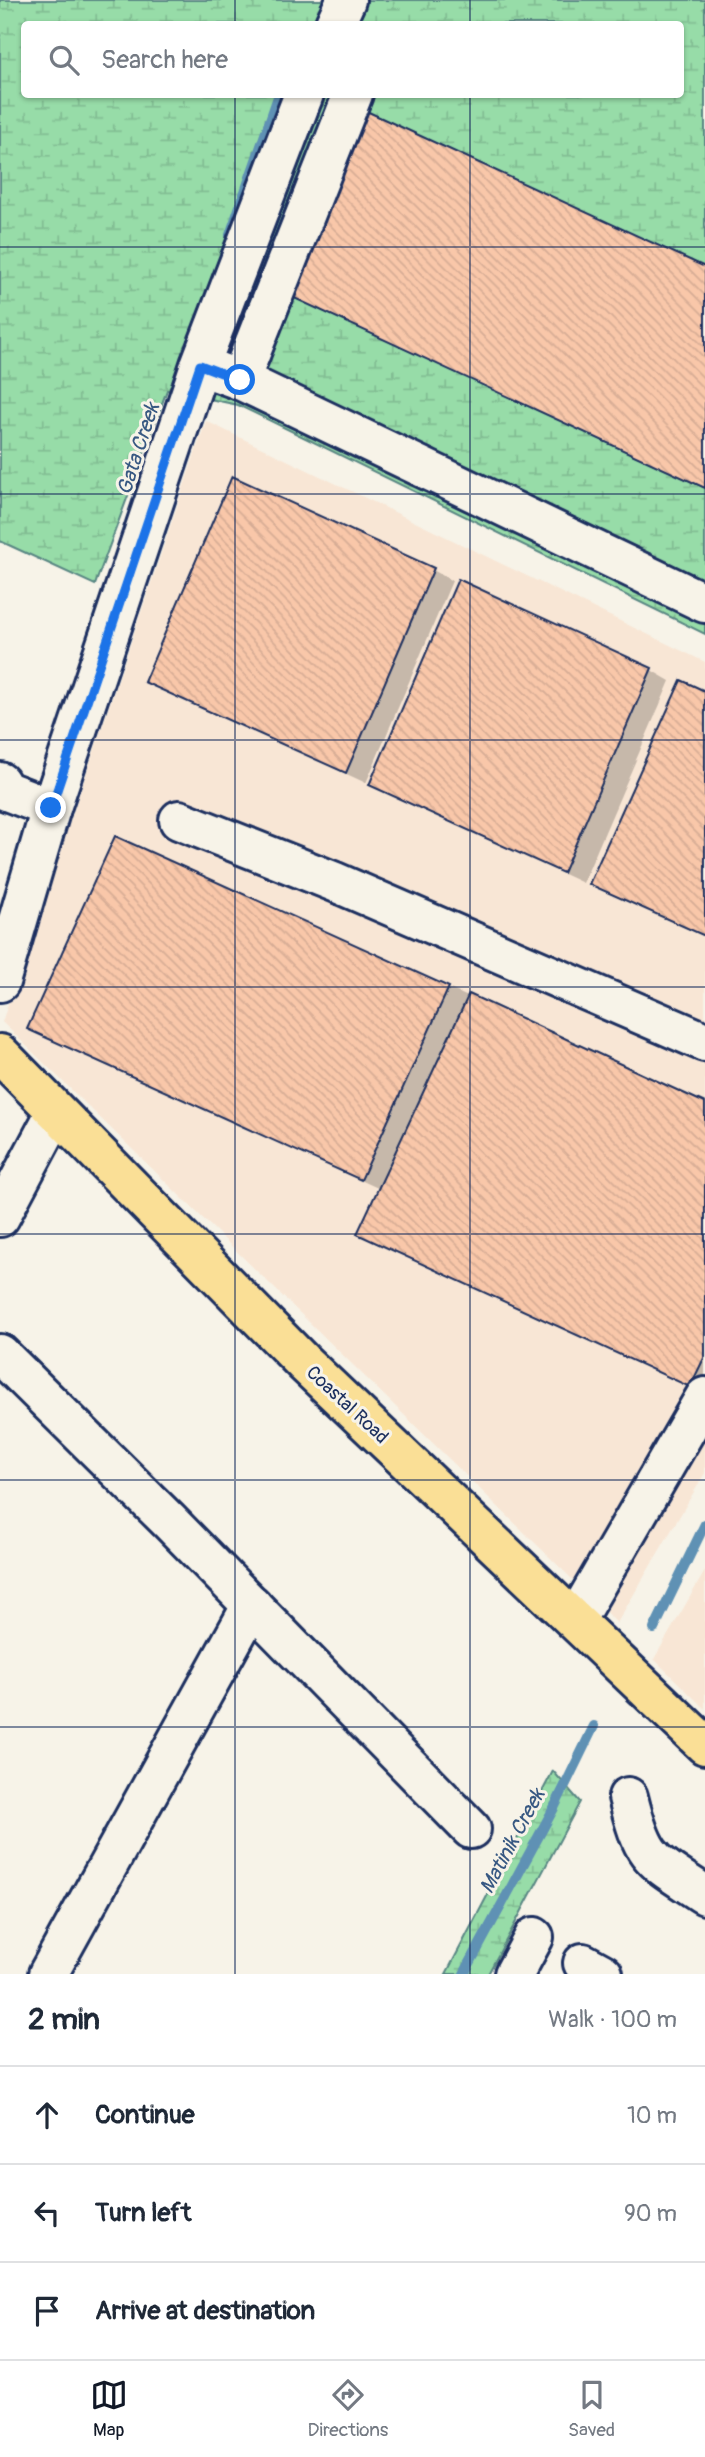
<!DOCTYPE html>
<meta charset="utf-8">
<style>
:root{--surface:#fff;--page:#f6f6f7;--text:#1f2937;--muted:#747a83;--line:#e0e1e3;--accent:#111827}
body{margin:0;font-family:Pangolin,sans-serif;background:var(--page);color:var(--text)}
.stop{position:absolute;width:21px;height:21px;margin:-16px;border:5px solid #1a73e8;border-radius:50%;background:#fff}
.stop.end{background:#1a73e8;border-color:#fff;box-shadow:0 2px 7px #0008}
.list{margin:0;padding:0;list-style:none}
h2{display:flex;justify-content:space-between;align-items:center;height:91px;margin:0;padding:0 28px;font-size:30px}
h2 small{font-size:23px;font-weight:400;color:var(--muted)}
.list li{display:grid;grid-template-columns:46px 1fr auto;gap:21px;align-items:center;box-sizing:border-box;height:98px;padding:0 28px;border-top:2px solid var(--line)}
.list b{display:block;font-size:26px;white-space:nowrap}
.list em{font-size:23px;font-style:normal;color:var(--muted)}
.icon{flex:none;width:38px;height:38px;fill:none;stroke:currentColor;stroke-width:2;stroke-linecap:round;stroke-linejoin:round}
.map{position:relative;flex:none;width:705px;height:1974px;overflow:hidden}
.search{position:absolute;background:var(--surface);box-shadow:0 2px 5px #0004;left:21px;right:21px;top:21px;height:77px;display:flex;align-items:center;gap:18px;box-sizing:border-box;padding:0 24px;border-radius:7px;color:var(--muted);font-size:26px}
.sheet{height:385px;background:var(--surface)}
nav{display:flex;justify-content:space-around;align-items:center;box-sizing:border-box;height:98px;border-top:2px solid var(--line);background:var(--surface);font-size:19px;color:var(--muted)}
nav a{display:grid;justify-items:center;gap:4px}
nav .on{color:var(--accent)}
.map>svg:first-child{display:block}
.built{fill:#f8e6d5}
.wetland{fill:url(#wetland-marsh);stroke:#598683;stroke-width:2;fill-rule:evenodd}
.shadow{fill:#0003}
.lines{fill:none;stroke-linecap:round;stroke-linejoin:round}
.stream{stroke:#5e91b4;stroke-width:10}
.building{fill:url(#building-back-hatch);stroke:#1b2f5e;stroke-width:2}
.minor-casing{stroke:#1b2f5e;stroke-width:44}
.major-casing{stroke:#1b2f5e;stroke-width:44}
.minor{stroke:#f7f3e8;stroke-width:38}
.major{stroke:#fadf96;stroke-width:38}
.route{stroke:#1a73e8;stroke-width:9}
.grid{fill:none;stroke:#1b2f5e;stroke-width:2;stroke-opacity:0.55}
.labels{text-anchor:middle;stroke-width:6;stroke-linejoin:round;paint-order:stroke}
.street-label{font-size:19px;fill:#1b2f5e;stroke:#f7f3e8}
.water-label{font-size:21px;font-style:italic;fill:#375882;stroke:#f7f3e8}
</style>
<div class="map">
<svg width="705" height="1974" viewBox="0 0 705 1974">
<defs>
<pattern id="wetland-marsh" width="20" height="14" patternUnits="userSpaceOnUse" patternTransform="scale(1.75)"><rect width="20" height="14" fill="#97dca8"/><path d="M1 5h8M5 5V1M11 12h8M15 12V8" fill="none" stroke="#82bd93"/></pattern>
<pattern id="building-back-hatch" width="6" height="6" patternUnits="userSpaceOnUse" patternTransform="scale(1.75)"><rect width="6" height="6" fill="#f9c7a9"/><path d="M-1 5l2 2M0 0l6 6M5-1l2 2" fill="none" stroke="#d5ab94"/></pattern>
</defs>
<rect width="100%" height="100%" fill="#f7f3e8"/>
<filter id="ink" filterUnits="userSpaceOnUse"><feTurbulence type="fractalNoise" baseFrequency=".0143" numOctaves="2"/><feDisplacementMap in="SourceGraphic" scale="14" xChannelSelector="R" yChannelSelector="G"/><feConvolveMatrix kernelMatrix="1 2 1 2 8 2 1 2 1" color-interpolation-filters="sRGB"/></filter>
<g filter="url(#ink)">
<g class="built">
<polygon points="206,421 705,662 705,1473 617,1623 2,1022"/>
<polygon points="705,1571 705,1709 654,1659"/>
</g>
<g class="wetland">
<path d="M0,0h705v634l-467,-229 -71,-15 -72,195 -95,-44zM24,24h656v70h-656z"/>
<polygon points="553,1771 580,1802 488,1974 446,1974"/>
</g>
<g class="shadow">
<polygon points="705,269 705,489 280,290"/>
<polygon points="433,570 452,581 366,783 146,681"/>
<polygon points="651,670 670,681 583,883 371,784"/>
<polygon points="705,693 705,937 591,884"/>
<polygon points="448,988 705,1104 705,1394 359,1234 380,1189 29,1028"/>
</g>
<g class="lines">
<g class="stream">
<polyline points="230,235 279,94"/>
<polyline points="654,1629 705,1524"/>
<polyline points="464,1974 554,1808 594,1726"/>
</g>
</g>
<g class="building">
<polygon points="362,109 705,267 705,488 277,290"/>
<polygon points="232,476 434,568 346,773 144,682"/>
<polygon points="458,579 652,668 563,873 369,785"/>
<polygon points="681,680 705,691 705,936 589,884"/>
<polygon points="115,836 449,987 361,1180 27,1029"/>
<polygon points="469,994 705,1103 705,1356 690,1387 357,1234"/>
</g>
<g class="lines">
<g class="minor-casing">
<g id="minor">
<polyline points="335,24 346,0"/>
<polyline points="215,371 240,380 353,94"/>
<polyline points="240,380 705,603"/>
<polyline points="0,782 4,790 51,808"/>
<polyline points="179,820 335,882 705,1042"/>
<polyline points="0,982 51,808 200,365 304,94"/>
<polyline points="0,1217 56,1112"/>
<polyline points="0,1354 169,1521 471,1829"/>
<polyline points="576,1619 705,1397"/>
<path d="M628,1797c16,65 23,62 77,98"/>
<polyline points="583,1963 603,1974"/>
<polyline points="48,1974 252,1605"/>
<polyline points="514,1974 534,1937"/>
</g>
</g>
<g class="major-casing">
<polyline id="major" points="0,1054 304,1363 705,1745"/>
</g>
<use href="#minor" class="minor"/>
<use href="#major" class="major"/>
</g>
</g>
<g class="lines" filter="url(#ink)">
<polyline class="route" points="51,808 200,365 240,380"/>
</g>
<path class="grid" d="M235,0v24M470,0v24M235,94v1880M470,94v1880M0,247h705M0,494h705M0,740h705M0,987h705M0,1234h705M0,1480h705M0,1727h705"/>
<g class="labels">
<g class="street-label">
<text transform="translate(348 1404) rotate(43)" y="7">Coastal Road</text>
</g>
<g class="water-label">
<text transform="translate(138 449) rotate(-72)" y="7">Gata Creek</text>
<text transform="translate(512 1841) rotate(-62)" y="7">Matinik Creek</text>
</g>
</g>
</svg>
<div class="stop" style="left:240px;top:380px"></div>
<div class="stop end" style="left:51px;top:808px"></div>
<div class="search"><svg class="icon" aria-label="search" viewBox="0 0 24 24"><circle cx="10" cy="10" r="6"/><path d="M15 15l6 6"/></svg>Search here</div>
</div>
<section class="sheet">
<h2>2 min<small>Walk · 100 m</small></h2>
<ul class="list">
<li><svg class="icon" aria-label="ahead" viewBox="0 0 24 24"><path d="M12 20V5M6 11l6-6 6 6"/></svg><div><b>Continue</b></div><em>10 m</em></li>
<li><svg class="icon" aria-label="left" viewBox="0 0 24 24"><path d="M17 20v-9H6M10 6l-5 5 5 5"/></svg><div><b>Turn left</b></div><em>90 m</em></li>
<li><svg class="icon" aria-label="arrive" viewBox="0 0 24 24"><path d="M6 21V4h12l-3 4 3 4H6"/></svg><div><b>Arrive at destination</b></div></li>
</ul>
</section>
<nav>
<a class="on"><svg class="icon" aria-label="map" viewBox="0 0 24 24"><path d="M3 6l6-2 6 2 6-2v14l-6 2-6-2-6 2zM9 4v14M15 6v14"/></svg>Map</a>
<a><svg class="icon" aria-label="directions" viewBox="0 0 24 24"><path d="M12 3l9 9-9 9-9-9zM9 14v-3h6M13 9l2 2-2 2"/></svg>Directions</a>
<a><svg class="icon" aria-label="saved" viewBox="0 0 24 24"><path d="M7 4h10v16l-5-4-5 4z"/></svg>Saved</a>
</nav>
